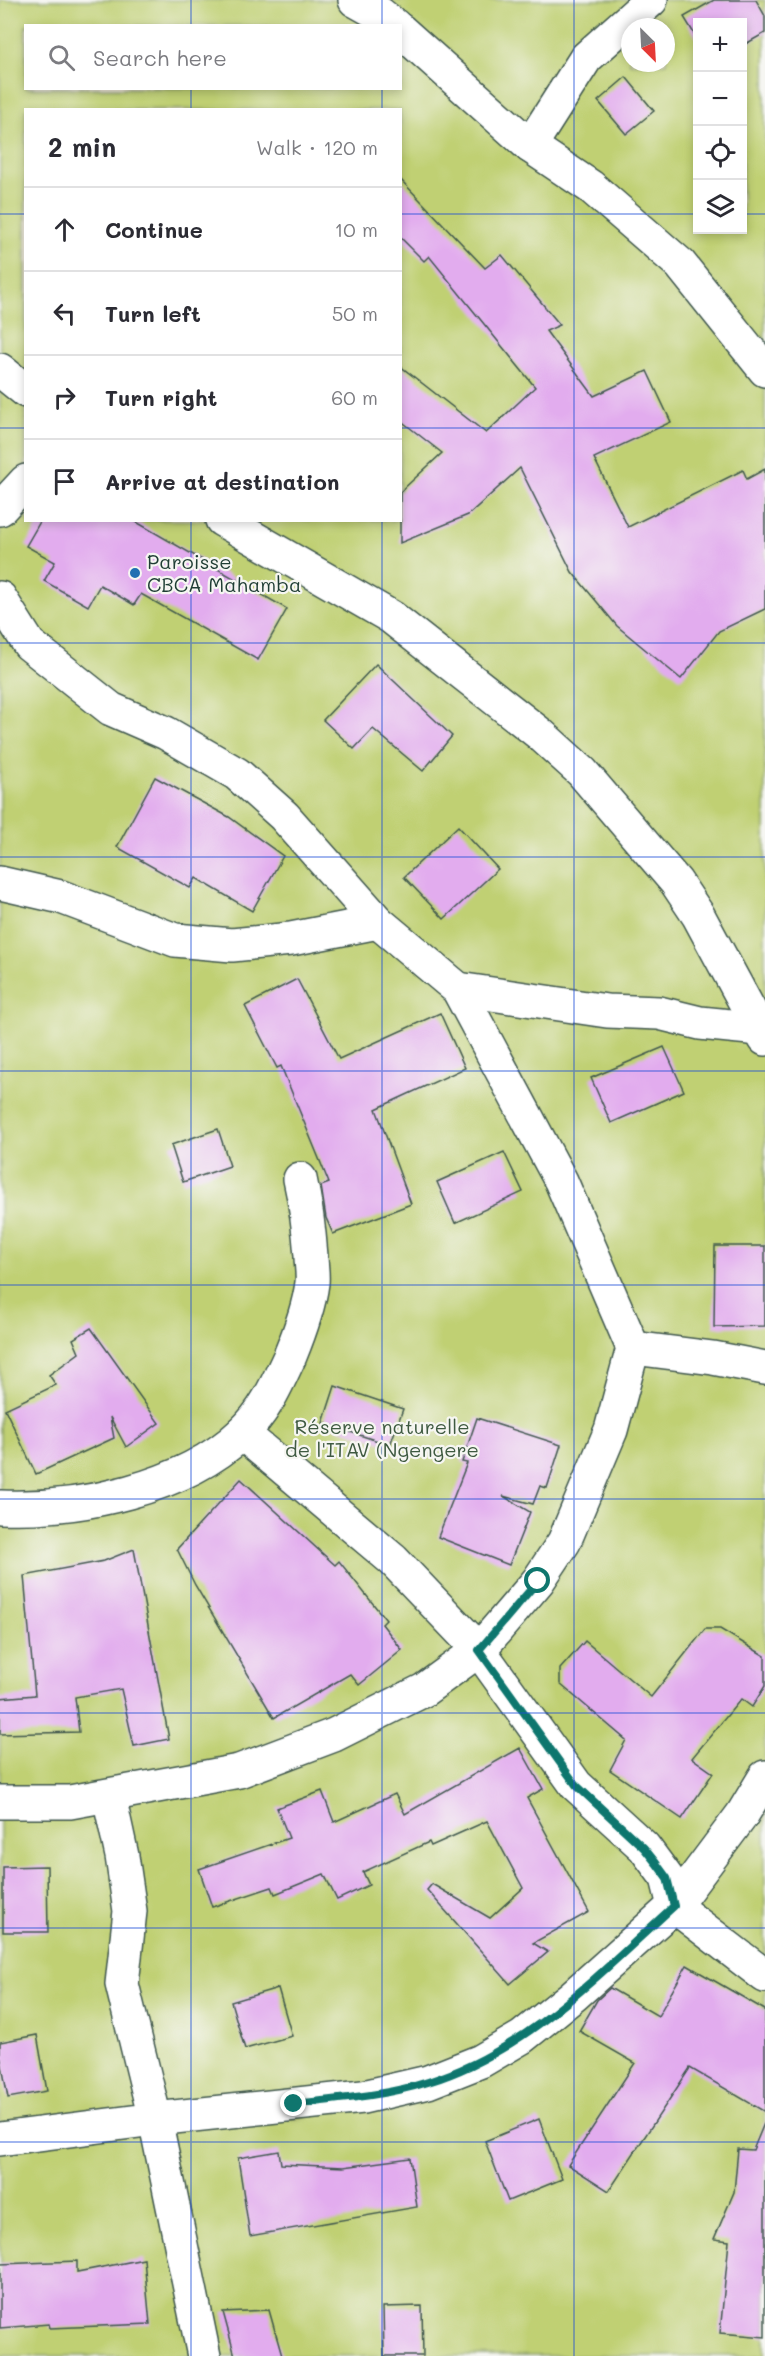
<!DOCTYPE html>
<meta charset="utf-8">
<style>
:root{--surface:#fff;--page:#f2f2f3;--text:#2b2b33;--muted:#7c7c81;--line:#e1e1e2}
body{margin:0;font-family:Mali,sans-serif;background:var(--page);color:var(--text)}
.controls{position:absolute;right:18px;top:18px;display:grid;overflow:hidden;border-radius:0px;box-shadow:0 3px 9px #0003}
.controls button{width:54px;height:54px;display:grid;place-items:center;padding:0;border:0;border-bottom:2px solid var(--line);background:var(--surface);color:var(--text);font:30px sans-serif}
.compass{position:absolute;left:621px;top:18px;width:54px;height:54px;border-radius:50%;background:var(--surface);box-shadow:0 3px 9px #0003;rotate:156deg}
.stop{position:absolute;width:18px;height:18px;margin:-14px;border:4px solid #0f766e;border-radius:50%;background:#fff}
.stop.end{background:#0f766e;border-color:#fff;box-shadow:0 2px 6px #0008}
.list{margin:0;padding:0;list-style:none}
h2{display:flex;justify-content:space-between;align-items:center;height:78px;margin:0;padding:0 24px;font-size:26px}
h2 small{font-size:20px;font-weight:400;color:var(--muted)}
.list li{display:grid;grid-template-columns:39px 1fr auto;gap:18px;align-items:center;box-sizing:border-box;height:84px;padding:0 24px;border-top:2px solid var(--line)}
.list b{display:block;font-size:22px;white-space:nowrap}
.list em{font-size:20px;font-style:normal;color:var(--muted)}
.icon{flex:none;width:33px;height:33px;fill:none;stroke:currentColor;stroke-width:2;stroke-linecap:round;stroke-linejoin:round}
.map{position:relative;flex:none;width:765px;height:2356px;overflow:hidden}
.search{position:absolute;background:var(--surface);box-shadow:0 3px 9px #0003;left:24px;top:24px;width:378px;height:66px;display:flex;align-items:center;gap:15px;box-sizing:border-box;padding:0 21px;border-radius:0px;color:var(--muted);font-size:22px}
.panel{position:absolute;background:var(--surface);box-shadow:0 3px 9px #0003;left:24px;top:108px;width:378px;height:414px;border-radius:0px}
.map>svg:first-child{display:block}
.green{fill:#c0d073;stroke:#708654;stroke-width:1.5;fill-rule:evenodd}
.building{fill:#e2acee}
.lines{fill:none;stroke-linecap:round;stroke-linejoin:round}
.street-casing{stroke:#3f574d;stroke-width:36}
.street{stroke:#fff;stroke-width:33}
.route{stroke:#0f766e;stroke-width:8}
.grid{fill:none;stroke:#1d4ed8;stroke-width:1.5;stroke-opacity:0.55}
.poi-dot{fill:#1f6fb2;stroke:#f6f6f2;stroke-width:2}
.labels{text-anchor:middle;stroke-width:4.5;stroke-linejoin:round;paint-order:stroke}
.poi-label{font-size:20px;fill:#1f3d34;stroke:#f6f6f2;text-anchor:start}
.park-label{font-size:20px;fill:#3f5a41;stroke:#f6f6f2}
</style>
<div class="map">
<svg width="765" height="2356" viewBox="0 0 765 2356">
<rect width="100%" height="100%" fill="#f6f6f2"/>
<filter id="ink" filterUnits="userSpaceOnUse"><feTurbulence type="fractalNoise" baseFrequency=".0167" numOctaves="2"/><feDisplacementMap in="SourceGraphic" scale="12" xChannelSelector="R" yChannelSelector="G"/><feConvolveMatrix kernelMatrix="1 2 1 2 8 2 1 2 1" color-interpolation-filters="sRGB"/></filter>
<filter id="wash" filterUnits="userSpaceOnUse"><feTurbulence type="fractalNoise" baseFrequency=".008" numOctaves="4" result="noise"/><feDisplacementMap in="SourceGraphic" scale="24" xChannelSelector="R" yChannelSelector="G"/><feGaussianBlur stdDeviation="1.35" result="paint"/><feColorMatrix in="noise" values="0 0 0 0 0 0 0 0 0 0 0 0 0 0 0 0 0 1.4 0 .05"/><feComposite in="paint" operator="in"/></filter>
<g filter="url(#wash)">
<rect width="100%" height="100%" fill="#f3ead9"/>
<path class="green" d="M0,0h765v2356h-765zM698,22h44v208h-44zM26,26h374v62h-374zM630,27h36v36h-36zM26,110h374v410h-374z"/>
<g id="blocks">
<g class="building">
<polygon points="714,0 756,0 765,16 765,33 742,46 742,22 698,22 698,40 684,17"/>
<polygon points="626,77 654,111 626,134 598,101"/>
<polygon points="400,179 485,268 502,255 560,325 546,331 594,396 647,371 671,422 594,458 628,527 743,470 747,479 765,469 765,609 719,631 681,679 617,626 572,572 520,468 468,515 400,543 400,492 442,453 400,420 400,366 486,433 535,387 429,256 424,261 400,237"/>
<polygon points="41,520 133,520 287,609 258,660 141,594 134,605 100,585 88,606 44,581 55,562 26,546"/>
<polygon points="376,664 452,736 423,771 373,729 354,749 323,720"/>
<polygon points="155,777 229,817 283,856 252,911 196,878 190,888 117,847"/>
<polygon points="458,826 498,869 444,919 404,877"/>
<polygon points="297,979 339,1059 440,1013 465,1068 376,1109 411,1204 333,1234 326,1218 321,1186 329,1183 281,1066 277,1068 245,1006"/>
<polygon points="664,1047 684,1091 611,1123 591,1078"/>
<polygon points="218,1129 230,1166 183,1182 171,1145"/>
<polygon points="504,1152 523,1192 455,1223 437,1182"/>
<polygon points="715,1246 765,1246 765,1326 714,1327"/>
<polygon points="91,1328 159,1423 126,1447 110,1417 114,1438 36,1474 5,1409 56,1385 49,1375 79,1353 73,1339"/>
<polygon points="335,1386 403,1409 390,1445 323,1423"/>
<polygon points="477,1418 561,1445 547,1488 540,1486 533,1504 503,1496 530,1512 509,1565 438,1537 467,1463 462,1462"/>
<polygon points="241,1479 335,1565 339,1561 386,1620 382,1624 402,1650 359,1685 350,1674 274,1718 195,1585 177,1549"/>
<polygon points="134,1549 169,1739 134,1746 121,1689 75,1697 79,1732 0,1734 0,1698 35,1695 24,1576 104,1561"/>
<polygon points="705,1629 720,1629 765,1656 765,1686 752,1707 741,1699 692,1758 713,1773 682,1819 610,1770 626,1740 560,1684 560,1669 585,1641 651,1697"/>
<polygon points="520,1748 543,1789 527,1798 589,1912 533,1943 548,1952 510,1984 427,1890 432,1884 490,1918 523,1888 487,1821 431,1846 429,1842 363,1872 369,1885 337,1900 324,1874 275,1894 272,1887 212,1907 199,1869 289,1838 277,1808 322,1791 334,1822 395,1794 405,1814"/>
<polygon points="47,1866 48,1932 3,1932 3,1867"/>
<polygon points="687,1965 765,2010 765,2112 690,2068 609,2191 568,2165 635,2063 579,2031 597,2000 610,1988 658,2016"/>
<polygon points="278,1988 292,2036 245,2049 231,2002"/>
<polygon points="37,2035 47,2091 8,2098 0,2055 0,2042"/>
<polygon points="539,2119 562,2179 508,2201 485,2141"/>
<polygon points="765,2121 765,2337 720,2333 729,2241 714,2239 734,2192 738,2149 753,2150"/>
<polygon points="279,2151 281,2164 343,2167 410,2158 417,2207 250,2236 238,2158"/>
<polygon points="144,2259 150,2324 50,2328 49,2324 0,2328 0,2264 77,2261 77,2272"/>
<polygon points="422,2306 423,2356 384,2356 383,2307"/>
<polygon points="269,2310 282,2356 235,2356 223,2312"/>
</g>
</g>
</g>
<g filter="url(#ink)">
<use href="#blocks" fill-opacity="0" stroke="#3f574d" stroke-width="1.5"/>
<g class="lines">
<g class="street-casing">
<g id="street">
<polyline points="355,0 380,14 395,26"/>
<polyline points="400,30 530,146 591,187 680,264 765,370"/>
<polyline points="530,146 586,58 651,0"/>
<polyline points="0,370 26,391"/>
<polyline points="0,509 26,481"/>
<polyline points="222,520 391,617 540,734 582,772 676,882 698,915 765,1039"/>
<polyline points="0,598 29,644 111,709 166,733 237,774 284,816 378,922 458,989 561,1181 633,1348 611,1430 564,1542 538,1581 479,1650 424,1690 334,1735 239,1771 70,1802 0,1802"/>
<polyline points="0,883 61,897 175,940 232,945 291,939 378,922"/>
<polyline points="458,989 607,1011 659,1013 700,1023 760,1029"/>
<polyline points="633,1348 713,1358 765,1368"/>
<polyline points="242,1433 393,1560 479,1650 576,1785 644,1847 667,1878 674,1906 765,1976"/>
<path d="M0,1507c79,3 183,-18 242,-74 23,-21 35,-49 48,-77 9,-22 19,-49 22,-73 1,-9 -1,-19 -1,-27 -2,-27 -5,-51 -11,-77"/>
<polyline points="109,1796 122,1856 130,1911 122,1984 155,2119 204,2356"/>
<polyline points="0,2139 155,2119 363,2097 428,2082 481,2061 522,2037 573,1996 674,1906 742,1815 765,1777"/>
</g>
</g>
<use href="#street" class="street"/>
</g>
</g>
<g class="lines" filter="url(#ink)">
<path class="route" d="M294,2104c45,-5 91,-8 134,-22 98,-30 172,-109 246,-176l-7,-28 -11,-15 -12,-15 -68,-63 -97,-135 59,-69"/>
</g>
<path class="grid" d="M191,0v26M382,0v26M574,0v2356M191,88v22M382,88v22M0,214h26M400,214h298M742,214h23M0,428h26M400,428h365M191,520v1836M382,520v1836M0,643h765M0,857h765M0,1071h765M0,1285h765M0,1499h765M0,1713h765M0,1928h765M0,2142h765"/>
<circle class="poi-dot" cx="135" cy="573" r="6"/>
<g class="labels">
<g class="poi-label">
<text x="147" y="569">Paroisse<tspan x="147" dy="23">CBCA Mahamba</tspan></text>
</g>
<g class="park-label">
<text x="382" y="1434">Réserve naturelle<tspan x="382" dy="23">de l'ITAV (Ngengere</tspan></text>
</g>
</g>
</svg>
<div class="controls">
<button>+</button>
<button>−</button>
<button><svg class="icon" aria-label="locate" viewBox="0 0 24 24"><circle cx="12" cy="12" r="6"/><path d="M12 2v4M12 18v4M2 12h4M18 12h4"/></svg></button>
<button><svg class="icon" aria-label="layers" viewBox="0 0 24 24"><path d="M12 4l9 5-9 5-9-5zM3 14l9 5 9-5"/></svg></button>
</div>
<svg class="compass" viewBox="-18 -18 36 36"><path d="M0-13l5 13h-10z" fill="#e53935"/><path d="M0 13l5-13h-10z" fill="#7c7c81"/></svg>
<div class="stop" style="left:538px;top:1581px"></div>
<div class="stop end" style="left:294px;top:2104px"></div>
<div class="search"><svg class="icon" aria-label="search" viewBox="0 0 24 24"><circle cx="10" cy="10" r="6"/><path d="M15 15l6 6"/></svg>Search here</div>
<section class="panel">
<h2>2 min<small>Walk · 120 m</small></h2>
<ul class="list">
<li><svg class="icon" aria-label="ahead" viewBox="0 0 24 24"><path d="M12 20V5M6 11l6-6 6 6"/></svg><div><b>Continue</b></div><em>10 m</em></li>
<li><svg class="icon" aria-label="left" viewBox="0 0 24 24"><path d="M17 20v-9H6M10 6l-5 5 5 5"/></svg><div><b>Turn left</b></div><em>50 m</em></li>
<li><svg class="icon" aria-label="right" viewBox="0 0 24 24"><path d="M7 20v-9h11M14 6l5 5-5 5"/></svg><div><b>Turn right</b></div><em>60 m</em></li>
<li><svg class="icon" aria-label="arrive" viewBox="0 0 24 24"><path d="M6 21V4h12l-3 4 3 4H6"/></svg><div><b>Arrive at destination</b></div></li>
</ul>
</section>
</div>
